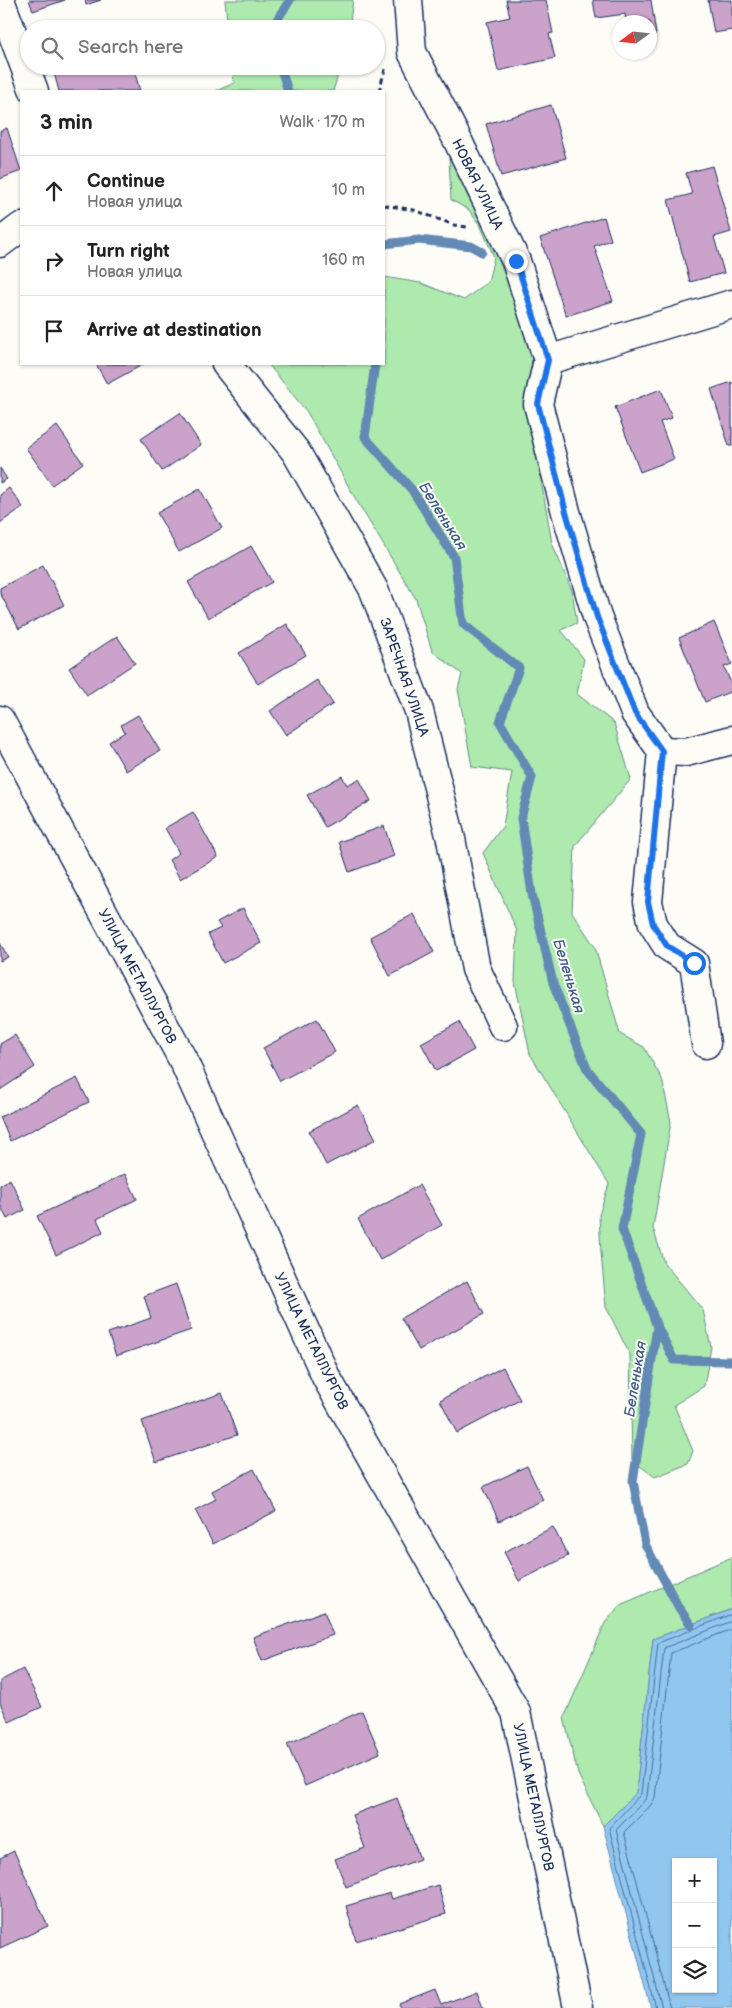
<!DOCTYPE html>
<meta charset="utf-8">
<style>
:root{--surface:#fff;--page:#f6f6f6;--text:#222;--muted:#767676;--line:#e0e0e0}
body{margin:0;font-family:"Balsamiq Sans",sans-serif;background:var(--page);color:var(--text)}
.controls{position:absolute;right:15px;bottom:15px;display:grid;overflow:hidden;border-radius:0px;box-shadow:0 1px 4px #0004}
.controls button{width:45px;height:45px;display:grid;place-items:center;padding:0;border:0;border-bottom:1px solid var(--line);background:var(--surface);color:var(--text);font:25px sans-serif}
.compass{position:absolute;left:612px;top:15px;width:45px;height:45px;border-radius:50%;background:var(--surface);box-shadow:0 1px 4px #0004;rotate:255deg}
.stop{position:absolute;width:15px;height:15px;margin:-11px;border:4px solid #1a73e8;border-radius:50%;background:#fff}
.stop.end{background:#1a73e8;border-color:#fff;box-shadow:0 1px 5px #0008}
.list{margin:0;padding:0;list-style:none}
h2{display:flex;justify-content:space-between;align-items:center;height:65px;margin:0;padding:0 20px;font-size:21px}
h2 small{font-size:16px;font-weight:400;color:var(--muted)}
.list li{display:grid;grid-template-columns:32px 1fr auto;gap:15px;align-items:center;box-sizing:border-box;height:70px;padding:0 20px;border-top:1px solid var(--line)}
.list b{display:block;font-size:19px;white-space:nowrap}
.list p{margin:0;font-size:16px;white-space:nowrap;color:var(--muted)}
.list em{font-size:16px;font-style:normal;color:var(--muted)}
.icon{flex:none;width:28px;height:28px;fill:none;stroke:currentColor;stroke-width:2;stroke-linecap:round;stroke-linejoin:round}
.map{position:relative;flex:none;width:732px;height:2008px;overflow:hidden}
.search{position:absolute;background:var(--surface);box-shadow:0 1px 4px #0004;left:20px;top:20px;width:365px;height:55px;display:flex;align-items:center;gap:12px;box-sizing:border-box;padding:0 18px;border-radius:28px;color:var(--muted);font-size:19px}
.panel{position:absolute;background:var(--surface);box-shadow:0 1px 4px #0004;left:20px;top:90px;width:365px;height:275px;border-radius:0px}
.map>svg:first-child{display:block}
.green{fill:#aee9ae;stroke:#648c86}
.water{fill:#91c7ef;stroke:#628ab5;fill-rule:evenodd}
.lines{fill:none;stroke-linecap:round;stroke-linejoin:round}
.shore{stroke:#4a6c98;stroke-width:1}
.stream{stroke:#628ab5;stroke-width:9}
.building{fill:#cba3ca;stroke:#1b2f5e}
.minor-casing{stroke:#1b2f5e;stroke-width:31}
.path{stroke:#1b2f5e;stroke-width:3;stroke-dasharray:5 4;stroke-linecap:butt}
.minor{stroke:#fdfcf7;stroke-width:28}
.route{stroke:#1a73e8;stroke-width:6}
.labels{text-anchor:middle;stroke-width:4;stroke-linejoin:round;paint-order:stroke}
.street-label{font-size:14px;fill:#1b2f5e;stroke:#fdfcf7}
.water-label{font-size:15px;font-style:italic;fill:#3e5d8a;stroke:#fdfcf7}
</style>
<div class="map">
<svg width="732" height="2008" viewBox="0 0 732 2008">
<rect width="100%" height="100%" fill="#fdfcf7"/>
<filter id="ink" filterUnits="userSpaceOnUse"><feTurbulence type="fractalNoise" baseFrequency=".02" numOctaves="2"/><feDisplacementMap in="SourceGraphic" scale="10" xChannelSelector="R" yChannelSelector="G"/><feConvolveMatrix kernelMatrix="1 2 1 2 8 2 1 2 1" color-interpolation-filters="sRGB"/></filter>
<g filter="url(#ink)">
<g class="green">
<polygon points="225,0 353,0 349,29 228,29"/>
<polygon points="232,66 341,66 333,91 216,91 234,83"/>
<polygon points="449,157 461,164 513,278 532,357 528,405 552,543 572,591 577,623 561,630 584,659 577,694 614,723 631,779 575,846 572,912 595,947 620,1034 644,1047 662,1079 671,1122 653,1228 664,1263 703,1310 711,1347 704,1386 674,1405 693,1451 688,1464 655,1477 632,1460 630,1355 606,1307 601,1253 599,1215 609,1184 530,1054 515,982 517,931 483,853 503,826 512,772 472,767 458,689 462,674 432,651 416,599 355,498 307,412 268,364 384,364 384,277 421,283 464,300 488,282 494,257 481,227 469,210 451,200"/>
<polygon points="732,1557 732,1609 653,1639 636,1793 603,1826 578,1774 564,1718 605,1623 620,1605"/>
</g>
<path class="water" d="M732,1609v399h-81l-48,-182 33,-33 17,-154zM676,1862h37v127h-37z"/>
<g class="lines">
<g class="shore">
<polyline points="656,2008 609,1828 641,1794 658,1643 732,1614"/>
<polyline points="662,2008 616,1830 644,1801 647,1796 664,1648 732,1621"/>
<polyline points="670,2008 624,1832 650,1806 655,1798 671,1653 732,1629"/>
</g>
<g class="stream">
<polyline points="271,29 290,0"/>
<polyline points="280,66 288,91"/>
<polyline points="384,244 419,240 471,246 482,252"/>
<polyline points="375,364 365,437 412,490 454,557 463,624 519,668 500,722 532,777 521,818 532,894 553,983 587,1069 641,1134 622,1229 657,1327 633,1481 645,1544 679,1608 691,1625"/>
<polyline points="658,1328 674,1360 732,1361"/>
</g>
</g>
<g class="building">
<polygon points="29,0 65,0 33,11"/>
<polygon points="85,0 101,0 86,5"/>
<polygon points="506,0 546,0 553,33 549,34 555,58 498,71 487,22 510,17"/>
<polygon points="593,0 651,0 656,34 650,35 650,22 626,22 625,14 596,18"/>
<polygon points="708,0 732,0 732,30 714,33"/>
<polygon points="78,66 106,66 107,72 133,66 140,91 59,91 54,73"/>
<polygon points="551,105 566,158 501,176 486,124"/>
<polygon points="7,128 21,171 0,179 0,131"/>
<polygon points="712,166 731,232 714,237 724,273 690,282 668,200 692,194 686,173"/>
<polygon points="604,217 611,240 594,246 613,301 566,316 540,238"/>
<polygon points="96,364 144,364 107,384"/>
<polygon points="732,382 732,446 729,446 711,389"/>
<polygon points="661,389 672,418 660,422 674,459 640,472 615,407"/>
<polygon points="180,413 201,445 162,471 141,439"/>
<polygon points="57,426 83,463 52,485 26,448"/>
<polygon points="0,468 7,479 0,483"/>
<polygon points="9,488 23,507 0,523 0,495"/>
<polygon points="200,489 222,528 179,552 157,513"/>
<polygon points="251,546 272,582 208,618 188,582"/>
<polygon points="43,565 64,605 19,629 0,593 0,588"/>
<polygon points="714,622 732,664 724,667 732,685 732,691 705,702 679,638"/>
<polygon points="287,624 306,655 258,684 239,653"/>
<polygon points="117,636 135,663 87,695 69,668"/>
<polygon points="317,680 333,704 286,735 270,711"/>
<polygon points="138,715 160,751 126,771 109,742 125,732 121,725"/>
<polygon points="342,776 347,785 359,779 371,801 325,827 307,795"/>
<polygon points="193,812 218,857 180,879 169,860 179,853 165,828"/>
<polygon points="384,826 394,856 349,872 339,842"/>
<polygon points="243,908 261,943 223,963 208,934 221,928 217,922"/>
<polygon points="414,914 434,952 390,976 370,937"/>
<polygon points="0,943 8,957 0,961"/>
<polygon points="317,1019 335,1052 280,1081 263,1048"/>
<polygon points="459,1022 474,1050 436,1071 421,1043"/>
<polygon points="15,1035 35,1067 0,1090 0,1044"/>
<polygon points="77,1078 89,1102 10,1141 0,1117"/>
<polygon points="358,1105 376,1139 326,1165 309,1131"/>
<polygon points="125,1174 137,1199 97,1219 103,1232 56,1255 37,1216"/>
<polygon points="10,1179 25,1210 7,1219 0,1205 0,1185"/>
<polygon points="419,1185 442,1225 380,1260 358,1219"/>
<polygon points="467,1281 484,1314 419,1350 401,1318"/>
<polygon points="176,1284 191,1330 116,1356 108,1333 151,1318 144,1296"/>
<polygon points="503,1367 520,1400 457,1433 440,1400"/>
<polygon points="222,1393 237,1435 156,1462 142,1421"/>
<polygon points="527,1466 543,1500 499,1521 483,1487"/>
<polygon points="254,1469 276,1511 213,1544 195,1510 216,1499 212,1491"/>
<polygon points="553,1527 568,1556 519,1581 504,1552"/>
<polygon points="324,1611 333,1635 262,1661 253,1637"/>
<polygon points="23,1669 42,1707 9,1722 0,1703 0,1681"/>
<polygon points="362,1711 380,1753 305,1786 287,1744"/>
<polygon points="397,1798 420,1859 346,1887 335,1859 365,1848 352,1815"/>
<polygon points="14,1851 48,1926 0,1948 0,1858"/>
<polygon points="438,1885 446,1914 356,1941 346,1906 390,1893 392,1899"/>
<polygon points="435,1990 441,2005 477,1991 483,2008 401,2008 399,2004"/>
</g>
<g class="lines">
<g class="minor-casing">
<g id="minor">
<polyline points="0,0 34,91"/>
<polyline points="408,0 412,52 456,137 516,261 548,360 538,404 566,512 597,617 635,713 662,751 648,902 653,924 667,946 694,963 706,1044"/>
<polyline points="0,243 21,227"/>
<polyline points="548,360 732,304"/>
<polyline points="226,364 296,452 374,590 419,711 451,839 476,969 503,1026"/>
<polyline points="0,720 183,1060 326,1377 516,1712 578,2008"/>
<polyline points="662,751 686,752 732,740"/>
</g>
</g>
<g class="path">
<polyline points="379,91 386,66"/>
<polyline points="384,205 414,210 454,225 467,227"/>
</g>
<use href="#minor" class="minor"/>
</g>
</g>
<g class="lines" filter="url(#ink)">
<polyline class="route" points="516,261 548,360 538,404 566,512 597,617 635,713 662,751 648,902 653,924 667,946 694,963"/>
</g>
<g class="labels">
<g class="street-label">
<text transform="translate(478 184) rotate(64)" y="5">НОВАЯ УЛИЦА</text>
<text transform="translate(405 677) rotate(71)" y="5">ЗАРЕЧНАЯ УЛИЦА</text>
<text transform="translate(138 976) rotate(62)" y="5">УЛИЦА МЕТАЛЛУРГОВ</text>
<text transform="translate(312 1341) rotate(64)" y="5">УЛИЦА МЕТАЛЛУРГОВ</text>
<text transform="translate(534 1797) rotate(78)" y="5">УЛИЦА МЕТАЛЛУРГОВ</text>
</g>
<g class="water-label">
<text transform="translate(443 516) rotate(58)" y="5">Беленькая</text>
<text transform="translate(569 976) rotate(73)" y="5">Беленькая</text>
<text transform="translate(635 1379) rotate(-81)" y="5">Беленькая</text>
</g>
</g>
</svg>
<div class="controls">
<button>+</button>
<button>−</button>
<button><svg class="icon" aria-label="layers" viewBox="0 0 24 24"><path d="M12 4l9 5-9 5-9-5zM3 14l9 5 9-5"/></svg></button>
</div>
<svg class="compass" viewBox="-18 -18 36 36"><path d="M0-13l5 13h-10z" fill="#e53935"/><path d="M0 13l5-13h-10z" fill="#767676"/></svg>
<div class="stop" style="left:694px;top:963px"></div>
<div class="stop end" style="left:516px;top:261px"></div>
<div class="search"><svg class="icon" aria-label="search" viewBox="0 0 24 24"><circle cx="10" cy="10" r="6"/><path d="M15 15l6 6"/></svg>Search here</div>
<section class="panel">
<h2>3 min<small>Walk · 170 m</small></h2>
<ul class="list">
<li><svg class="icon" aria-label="ahead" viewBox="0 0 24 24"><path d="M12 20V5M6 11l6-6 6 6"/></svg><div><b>Continue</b><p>Новая улица</p></div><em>10 m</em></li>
<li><svg class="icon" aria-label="right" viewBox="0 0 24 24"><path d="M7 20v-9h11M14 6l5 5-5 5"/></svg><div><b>Turn right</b><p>Новая улица</p></div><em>160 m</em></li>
<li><svg class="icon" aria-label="arrive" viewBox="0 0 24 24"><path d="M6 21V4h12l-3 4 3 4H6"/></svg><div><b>Arrive at destination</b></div></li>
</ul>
</section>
</div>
